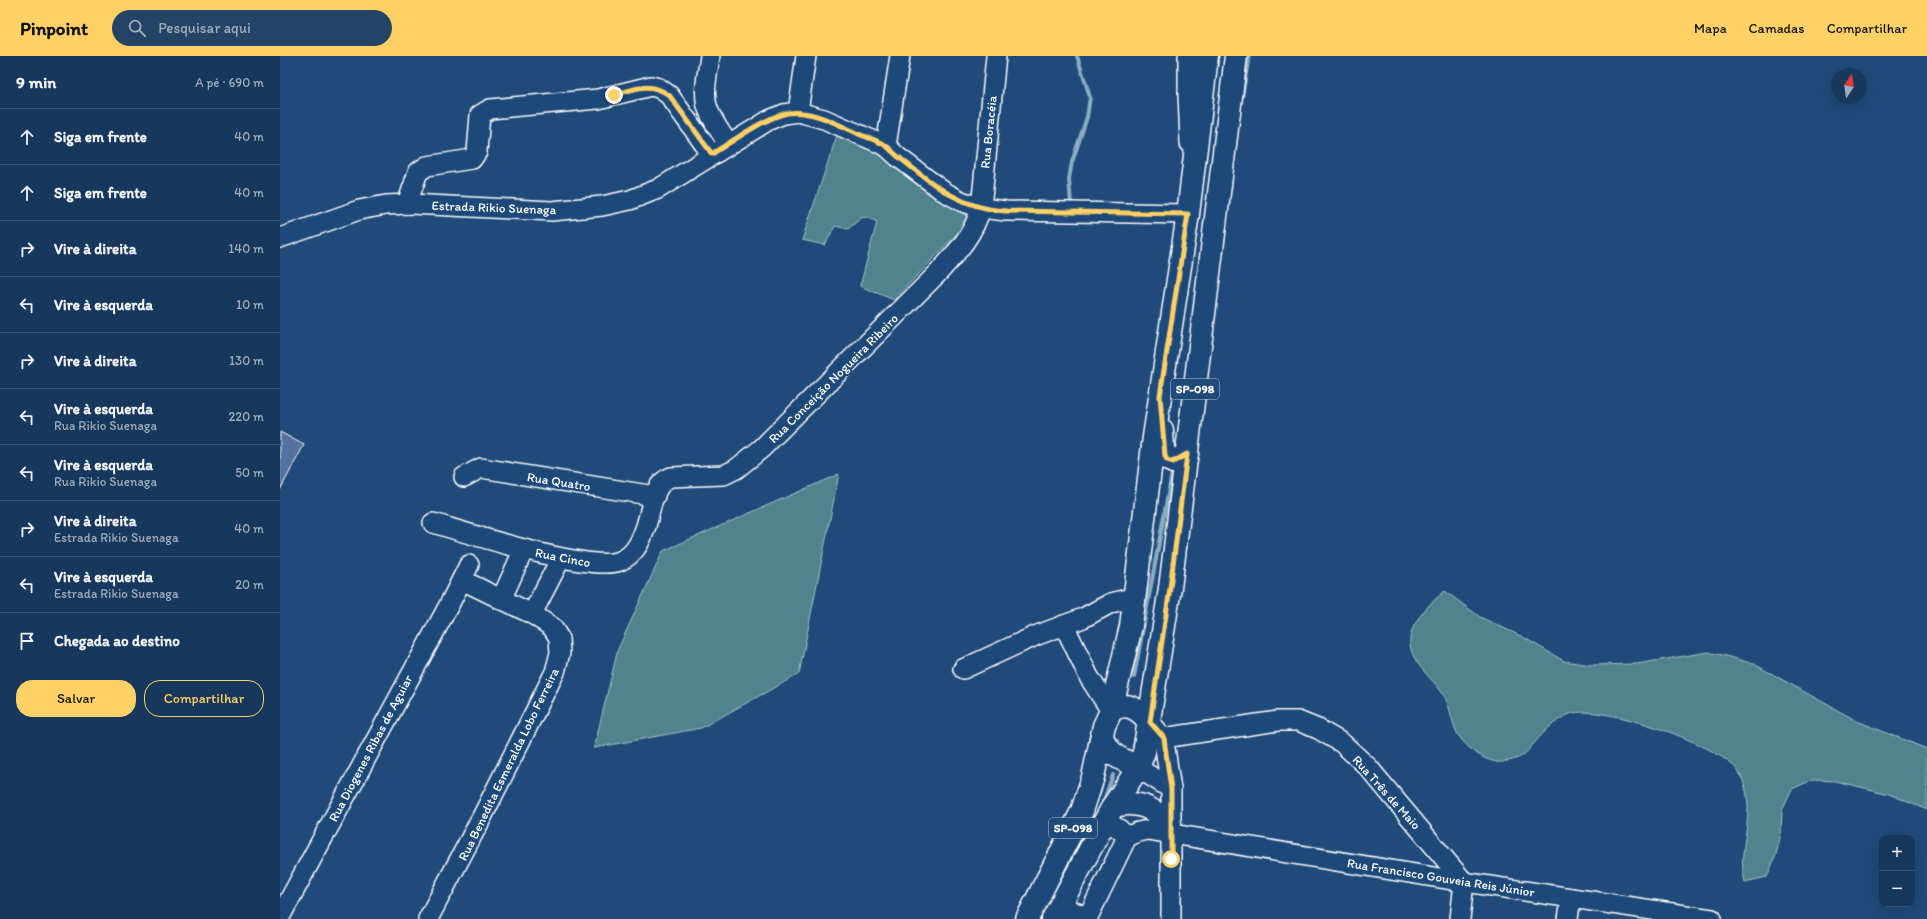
<!DOCTYPE html>
<html lang="pt">
<meta charset="utf-8">
<style>
:root{--surface:#17385c;--page:#244365;--text:#f1f3f6;--muted:#9eacbb;--line:#365272;--accent:#ffd166}
body{margin:0;font-family:Itim,sans-serif;background:var(--page);color:var(--text)}
.controls{position:absolute;right:12px;bottom:12px;display:grid;overflow:hidden;border-radius:8px;box-shadow:0 4px 16px #0002}
.controls button{width:36px;height:36px;display:grid;place-items:center;padding:0;border:0;border-bottom:1px solid var(--line);background:var(--surface);color:var(--text);font:20px sans-serif}
.compass{position:absolute;left:1551px;top:12px;width:36px;height:36px;border-radius:50%;background:var(--surface);box-shadow:0 4px 16px #0002;rotate:13deg}
.stop{position:absolute;width:12px;height:12px;margin:-9px;border:3px solid #ffd166;border-radius:50%;background:#fff}
.stop.end{background:#ffd166;border-color:#fff;box-shadow:0 1px 4px #0008}
.list{margin:0;padding:0;list-style:none}
h2{display:flex;justify-content:space-between;align-items:center;height:52px;margin:0;padding:0 16px;font-size:17px}
h2 small{font-size:13px;font-weight:400;color:var(--muted)}
.list li{display:grid;grid-template-columns:26px 1fr auto;gap:12px;align-items:center;box-sizing:border-box;height:56px;padding:0 16px;border-top:1px solid var(--line)}
.list b{display:block;font-size:15px;white-space:nowrap}
.list p{margin:0;font-size:13px;white-space:nowrap;color:var(--muted)}
.list em{font-size:13px;font-style:normal;color:var(--muted)}
.actions{display:flex;gap:8px;padding:12px 16px}
.actions a{flex:1;padding:9px 0;border:1px solid var(--accent);border-radius:16px;text-align:center;font-size:14px;color:var(--accent)}
.actions .main{background:var(--accent);color:#111}
.icon{flex:none;width:22px;height:22px;fill:none;stroke:currentColor;stroke-width:2;stroke-linecap:round;stroke-linejoin:round}
.map{position:relative;flex:none;width:1647px;height:863px;overflow:hidden}
header{display:flex;align-items:center;gap:24px;box-sizing:border-box;height:56px;padding:0 20px;background:var(--accent);color:#111}
header strong{font-size:19px}
nav{display:flex;gap:22px;margin-inline-start:auto;font-size:14px}
.search{width:280px;height:36px;background:var(--page);display:flex;align-items:center;gap:10px;box-sizing:border-box;padding:0 14px;border-radius:22px;color:var(--muted);font-size:15px}
main{display:flex}
aside{flex:1;background:var(--surface)}
.map>svg:first-child{display:block}
.green{fill:#51838e;stroke:#a8c1c6}
.lines{fill:none;stroke-linecap:round;stroke-linejoin:round}
.stream{stroke:#8caec2;stroke-width:4}
.building{fill:#5770a1;stroke:#fff}
.minor-casing{stroke:#fff;stroke-width:22}
.major-casing{stroke:#fff;stroke-width:25}
.minor{stroke:#1f4a7a;stroke-width:19}
.major{stroke:#1f4a7a;stroke-width:22}
.route{stroke:#ffd166;stroke-width:5}
.labels{text-anchor:middle;stroke-width:4;stroke-linejoin:round;paint-order:stroke}
.shield{fill:#1f4a7a;stroke:#bcc9d7;stroke-width:1}
.shield-label{font-size:12px;font-weight:bold;fill:#fff}
.street-label{font-size:13px;fill:#fff;stroke:#1f4a7a}
</style>
<header>
<strong>Pinpoint</strong>
<div class="search"><svg class="icon" aria-label="search" viewBox="0 0 24 24"><circle cx="10" cy="10" r="6"/><path d="M15 15l6 6"/></svg>Pesquisar aqui</div>
<nav><a>Mapa</a><a>Camadas</a><a>Compartilhar</a></nav>
</header>
<main>
<aside>
<h2>9 min<small>A pé · 690 m</small></h2>
<ul class="list">
<li><svg class="icon" aria-label="ahead" viewBox="0 0 24 24"><path d="M12 20V5M6 11l6-6 6 6"/></svg><div><b>Siga em frente</b></div><em>40 m</em></li>
<li><svg class="icon" aria-label="ahead" viewBox="0 0 24 24"><path d="M12 20V5M6 11l6-6 6 6"/></svg><div><b>Siga em frente</b></div><em>40 m</em></li>
<li><svg class="icon" aria-label="right" viewBox="0 0 24 24"><path d="M7 20v-9h11M14 6l5 5-5 5"/></svg><div><b>Vire à direita</b></div><em>140 m</em></li>
<li><svg class="icon" aria-label="left" viewBox="0 0 24 24"><path d="M17 20v-9H6M10 6l-5 5 5 5"/></svg><div><b>Vire à esquerda</b></div><em>10 m</em></li>
<li><svg class="icon" aria-label="right" viewBox="0 0 24 24"><path d="M7 20v-9h11M14 6l5 5-5 5"/></svg><div><b>Vire à direita</b></div><em>130 m</em></li>
<li><svg class="icon" aria-label="left" viewBox="0 0 24 24"><path d="M17 20v-9H6M10 6l-5 5 5 5"/></svg><div><b>Vire à esquerda</b><p>Rua Rikio Suenaga</p></div><em>220 m</em></li>
<li><svg class="icon" aria-label="left" viewBox="0 0 24 24"><path d="M17 20v-9H6M10 6l-5 5 5 5"/></svg><div><b>Vire à esquerda</b><p>Rua Rikio Suenaga</p></div><em>50 m</em></li>
<li><svg class="icon" aria-label="right" viewBox="0 0 24 24"><path d="M7 20v-9h11M14 6l5 5-5 5"/></svg><div><b>Vire à direita</b><p>Estrada Rikio Suenaga</p></div><em>40 m</em></li>
<li><svg class="icon" aria-label="left" viewBox="0 0 24 24"><path d="M17 20v-9H6M10 6l-5 5 5 5"/></svg><div><b>Vire à esquerda</b><p>Estrada Rikio Suenaga</p></div><em>20 m</em></li>
<li><svg class="icon" aria-label="arrive" viewBox="0 0 24 24"><path d="M6 21V4h12l-3 4 3 4H6"/></svg><div><b>Chegada ao destino</b></div></li>
</ul>
<div class="actions"><a class="main">Salvar</a><a>Compartilhar</a></div>
</aside>
<div class="map">
<svg width="1647" height="863" viewBox="0 0 1647 863">
<rect width="100%" height="100%" fill="#1f4a7a"/>
<filter id="ink" filterUnits="userSpaceOnUse"><feTurbulence type="fractalNoise" baseFrequency=".025" numOctaves="2"/><feDisplacementMap in="SourceGraphic" scale="8" xChannelSelector="R" yChannelSelector="G"/><feConvolveMatrix kernelMatrix="1 2 1 2 8 2 1 2 1" color-interpolation-filters="sRGB"/></filter>
<g filter="url(#ink)">
<g class="green">
<polygon points="557,79 590,90 613,104 657,141 691,163 614,244 580,230 597,166 587,161 581,162 568,173 555,170 545,189 522,184"/>
<polygon points="559,418 519,618 421,672 314,692 338,593 383,495"/>
<path d="M1165,535l35,26 43,20 41,24 27,4 46,-1 71,-12 22,5 24,7 103,57 70,28v61l-38,-16 -54,-13 -23,-1 -20,9 -10,21 -1,23 -5,22 -9,22 -22,5c-10,-35 15,-68 -5,-108 -15,-29 -140,-71 -170,-60 -16,6 -28,20 -39,33 -3,3 -7,9 -11,10 -5,3 -18,6 -24,5 -14,-3 -26,-12 -35,-23 -10,-12 -9,-31 -18,-45 -11,-17 -35,-33 -33,-55 1,-17 22,-38 35,-48z"/>
</g>
<g class="lines">
<g class="stream">
<polyline points="962,41 969,0"/>
<polyline points="791,148 789,123 792,106 807,61 810,41 797,0"/>
<polyline points="854,621 893,411"/>
<polyline points="823,747 833,719"/>
</g>
</g>
<polygon class="building" points="0,376 24,389 0,434"/>
<g class="lines">
<g class="minor-casing">
<g id="minor">
<path d="M430,0c-2,16 -7,34 -3,50 4,14 14,26 21,38"/>
<polyline points="908,0 908,38 910,87"/>
<polyline points="518,56 526,0"/>
<polyline points="606,90 620,0"/>
<polyline points="127,148 138,116 147,110 192,103 197,96 200,59 210,53 318,43 371,30 379,32 389,39 432,99"/>
<polyline points="0,182 79,154 106,149 130,148 272,155 322,150 350,144 378,133 489,64 504,58 518,56 544,63 606,90 618,101 663,135 681,145 701,152 726,155 908,158"/>
<polyline points="184,421 201,412 375,440"/>
<path d="M153,467c35,10 157,50 187,38 14,-6 20,-18 25,-32 6,-16 7,-46 26,-52l53,-2 12,-6 25,-20 176,-175c19,-21 36,-38 44,-66l15,-152"/>
<polyline points="221,544 244,493"/>
<polyline points="252,558 281,502"/>
<polyline points="784,569 809,621 831,655"/>
<polyline points="683,613 755,580 803,562 831,547 855,541"/>
<polyline points="876,673 884,685 891,733 891,863"/>
<polyline points="883,682 998,665 1018,665 1038,673 1062,687 1088,711 1184,826 1180,863"/>
<polyline points="858,712 891,733"/>
<polyline points="847,781 858,776 868,774 1184,826 1432,863"/>
<polyline points="780,850 807,861"/>
<polyline points="0,861 169,549 189,509"/>
<polyline points="148,863 203,759 275,616 280,597 279,582 272,571 252,558 182,524"/>
<polyline points="807,863 847,781 839,773 825,765"/>
<polyline points="1288,863 1291,842"/>
</g>
</g>
<g class="major-casing">
<g id="major">
<polyline points="882,374 883,392 887,403 893,406 907,398"/>
<path d="M831,655c15,-11 28,-2 38,11"/>
<polyline points="821,683 834,699 858,712"/>
<path d="M833,750c26,-6 38,1 57,18"/>
<polyline points="747,863 802,755 813,721 824,670 831,655 851,570 874,381 908,158 927,0"/>
<polyline points="773,863 833,750 858,712 864,696 890,532 956,0"/>
</g>
</g>
<use href="#minor" class="minor"/>
<use href="#major" class="major"/>
</g>
</g>
<g class="lines" filter="url(#ink)">
<path class="route" d="M334,39c21,-6 35,-14 55,0l43,59c21,-13 48,-33 71,-40 26,-7 56,11 78,21 8,3 18,6 25,11 5,3 9,9 14,12 33,27 62,51 106,53l182,3 -28,182 5,60 2,4 6,2 14,-8 -17,134 -20,134 14,16 1,8 6,43v70"/>
</g>
<g class="labels">
<g class="shield">
<rect x="891" y="323" width="48" height="20" rx="3"/>
<rect x="769" y="762" width="48" height="20" rx="3"/>
</g>
<g class="shield-label">
<text x="915" y="337">SP-098</text>
<text x="793" y="776">SP-098</text>
</g>
<g class="street-label">
<text transform="translate(708 76) rotate(-84)" y="5">Rua Boracéia</text>
<text transform="translate(214 151) rotate(2)" y="5">Estrada Rikio Suenaga</text>
<text transform="translate(553 322) rotate(-45)" y="5">Rua Conceição Nogueira Ribeiro</text>
<text transform="translate(279 425) rotate(9)" y="5">Rua Quatro</text>
<text transform="translate(283 501) rotate(11)" y="5">Rua Cinco</text>
<text transform="translate(90 692) rotate(-62)" y="5">Rua Diogenes Ribas de Aguiar</text>
<text transform="translate(228 708) rotate(-64)" y="5">Rua Benedita Esmeralda Lobo Ferreira</text>
<text transform="translate(1107 736) rotate(48)" y="5">Rua Três de Maio</text>
<text transform="translate(1161 821) rotate(9)" y="5">Rua Francisco Gouveia Reis Júnior</text>
</g>
</g>
</svg>
<div class="controls">
<button>+</button>
<button>−</button>
</div>
<svg class="compass" viewBox="-18 -18 36 36"><path d="M0-13l5 13h-10z" fill="#e53935"/><path d="M0 13l5-13h-10z" fill="#9eacbb"/></svg>
<div class="stop" style="left:891px;top:803px"></div>
<div class="stop end" style="left:334px;top:39px"></div>
</div>
</main>
